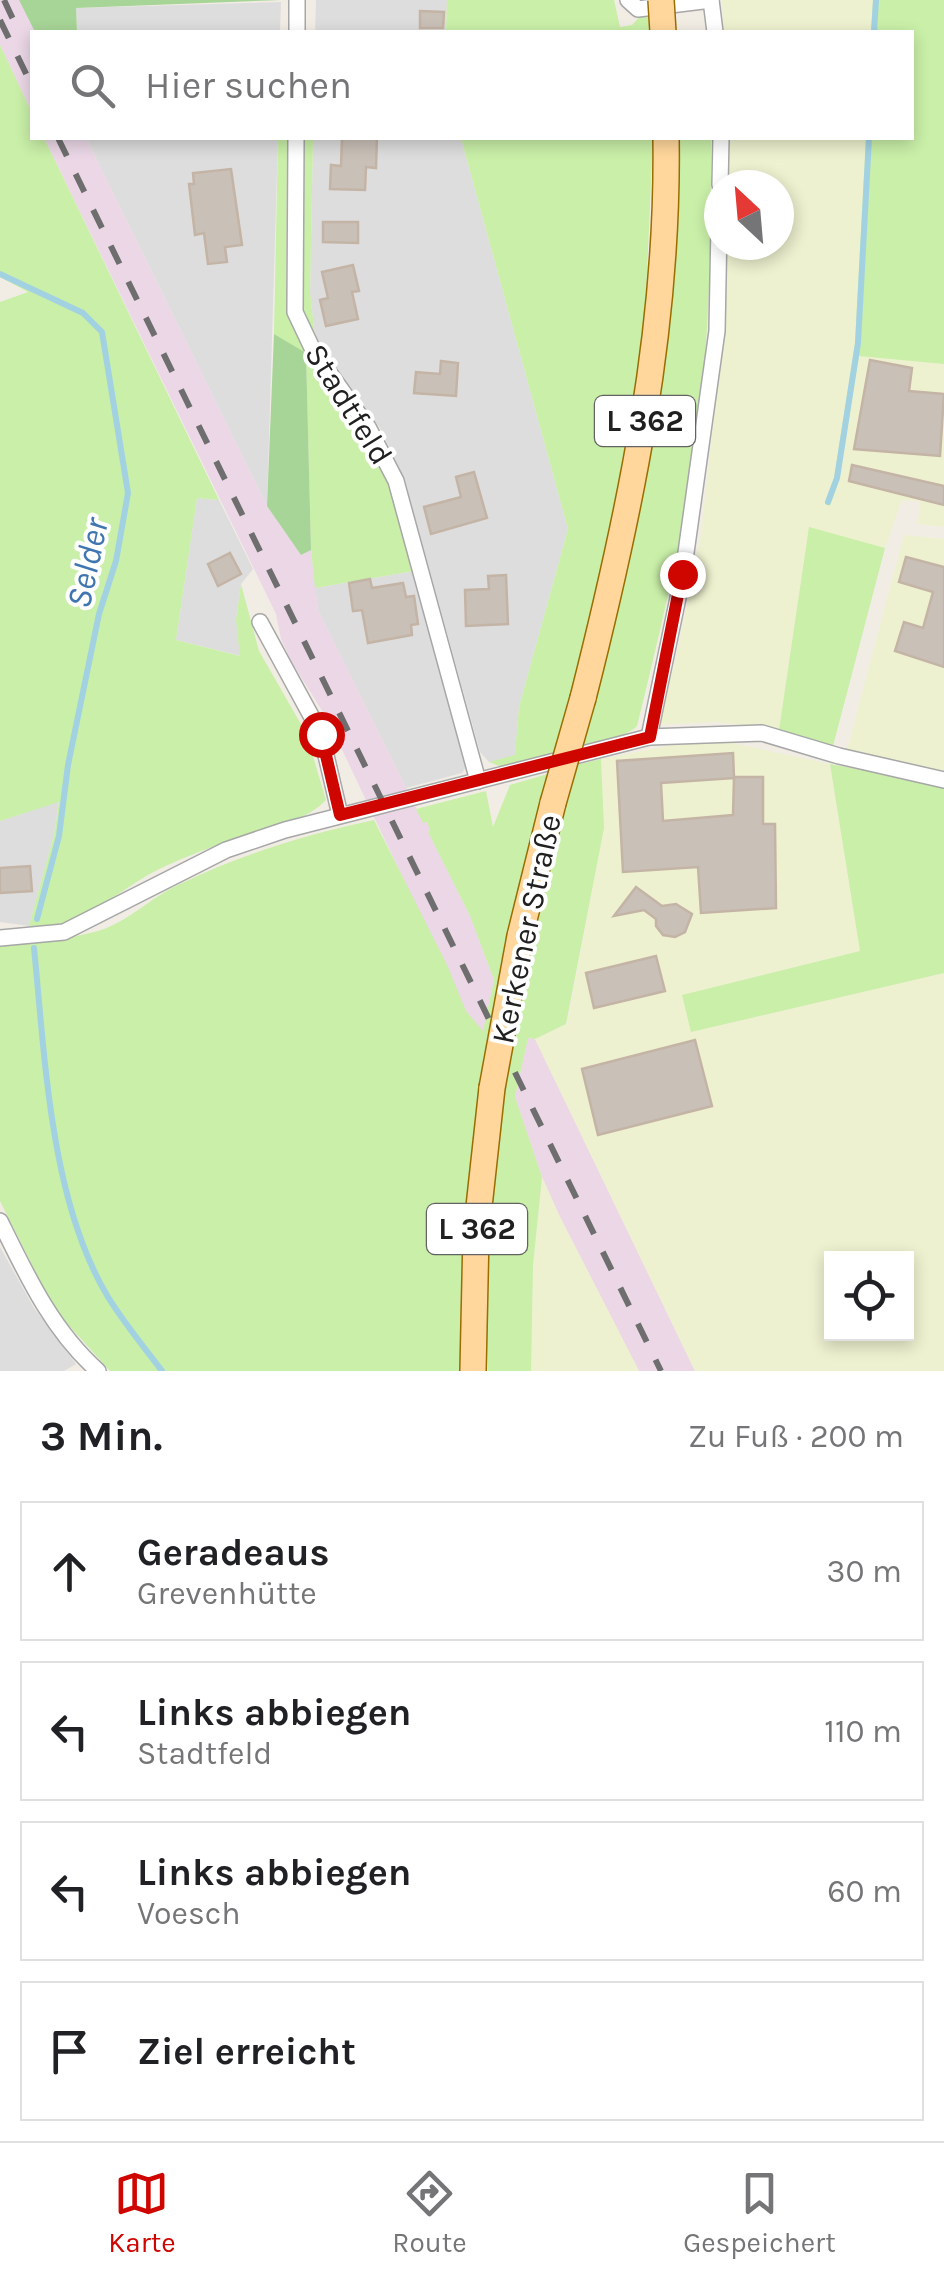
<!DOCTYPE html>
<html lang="de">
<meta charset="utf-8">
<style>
:root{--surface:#fff;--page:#f2f2f2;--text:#202124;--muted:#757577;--line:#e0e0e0;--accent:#cf0500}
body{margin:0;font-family:Karla,sans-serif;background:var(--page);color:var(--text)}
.controls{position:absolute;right:30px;bottom:30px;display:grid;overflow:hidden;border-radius:0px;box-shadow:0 5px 15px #0003}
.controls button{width:90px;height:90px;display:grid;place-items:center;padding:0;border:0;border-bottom:2px solid var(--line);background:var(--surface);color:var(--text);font:50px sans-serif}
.compass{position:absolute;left:704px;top:170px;width:90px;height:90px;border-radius:50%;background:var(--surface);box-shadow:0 5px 15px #0003;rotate:334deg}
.stop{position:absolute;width:30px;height:30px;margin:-22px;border:8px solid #cf0500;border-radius:50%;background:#fff}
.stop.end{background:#cf0500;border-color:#fff;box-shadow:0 2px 10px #0008}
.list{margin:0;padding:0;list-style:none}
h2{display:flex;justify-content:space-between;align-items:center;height:130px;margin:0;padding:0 40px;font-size:42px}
h2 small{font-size:32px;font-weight:400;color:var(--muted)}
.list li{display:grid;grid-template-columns:65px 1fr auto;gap:30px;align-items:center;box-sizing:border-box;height:140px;margin:0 20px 20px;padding:0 20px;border:2px solid var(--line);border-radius:0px}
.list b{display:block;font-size:38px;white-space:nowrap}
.list p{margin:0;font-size:32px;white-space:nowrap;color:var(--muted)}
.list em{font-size:32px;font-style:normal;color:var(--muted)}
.icon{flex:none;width:55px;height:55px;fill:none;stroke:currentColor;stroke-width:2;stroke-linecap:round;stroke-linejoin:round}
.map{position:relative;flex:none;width:944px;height:1371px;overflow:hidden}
.search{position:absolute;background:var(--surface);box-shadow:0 5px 15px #0003;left:30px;right:30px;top:30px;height:110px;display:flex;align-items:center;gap:25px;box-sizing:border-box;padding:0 35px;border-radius:0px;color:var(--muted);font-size:38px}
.sheet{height:770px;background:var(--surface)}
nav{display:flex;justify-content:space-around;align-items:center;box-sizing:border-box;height:140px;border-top:2px solid var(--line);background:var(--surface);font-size:28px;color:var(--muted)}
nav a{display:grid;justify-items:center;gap:5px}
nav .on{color:var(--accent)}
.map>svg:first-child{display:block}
.residential{fill:#dedddd}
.industrial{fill:#ebd7e6}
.farmland{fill:#eef1cf;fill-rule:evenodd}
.grass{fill:#c9efa8}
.forest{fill:#a7d497}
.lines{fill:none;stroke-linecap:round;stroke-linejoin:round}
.stream{stroke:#a2d2e2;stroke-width:6}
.building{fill:#c9c0b8;stroke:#c4b4a6;stroke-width:2.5;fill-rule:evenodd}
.minor-casing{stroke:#a7a7a7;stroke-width:18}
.primary-casing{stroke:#9b6c00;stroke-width:28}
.minor{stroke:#fff;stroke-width:15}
.primary{stroke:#ffd79c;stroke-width:25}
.rail{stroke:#6e6e6e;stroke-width:6;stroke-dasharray:20 20;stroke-linecap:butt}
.primary-bridge-casing{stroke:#9b6c00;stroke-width:28;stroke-linecap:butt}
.primary-bridge{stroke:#ffd79c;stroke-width:25}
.route{stroke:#cf0500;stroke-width:12}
.labels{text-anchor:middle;stroke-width:8;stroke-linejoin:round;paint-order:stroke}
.shield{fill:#fff;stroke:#636363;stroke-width:2.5}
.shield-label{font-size:30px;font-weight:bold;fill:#202020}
.street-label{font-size:32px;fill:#202020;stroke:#fff}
.water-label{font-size:35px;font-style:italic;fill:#4076b0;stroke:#fff}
</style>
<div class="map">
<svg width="944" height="1371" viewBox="0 0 944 1371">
<rect width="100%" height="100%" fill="#f1ede5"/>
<g class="residential">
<polygon points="316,0 447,0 446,32 315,32"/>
<polygon points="281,2 280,32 77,32 76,8"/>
<polygon points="86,138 278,138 267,506"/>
<polygon points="313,138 461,138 568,529 519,707 515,756 489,762 480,752 405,481 380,428 315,337 310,293"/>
<polygon points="197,498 219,500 253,569 241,584 236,620 241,656 176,640"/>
<polygon points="414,571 466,767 462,773 406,788 318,610 315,588"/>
<polygon points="59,801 54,835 29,926 0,922 0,821"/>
<polygon points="0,1247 34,1308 76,1364 64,1371 0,1371"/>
</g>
<g class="industrial">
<polygon points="0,0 19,0 35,32 32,113 0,45"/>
<polygon points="44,138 86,138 267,506 301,555 311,550 318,610 423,822 426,821 431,830 428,831 470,916 494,980 483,1032 466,1011 328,720 291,661 281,639 276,614"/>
<polygon points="528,1038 535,1039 695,1371 639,1371 560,1217 542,1177 515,1097"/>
</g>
<g class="farmland">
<polygon points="722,0 873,0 871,32 724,32"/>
<polygon points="730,138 866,138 855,344 834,478 825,504 839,480 859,355 944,364 944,527 918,524 920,501 902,500 885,548 809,528 779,730 717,722 657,725 676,659 701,534 723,339 727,245 779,245 779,185 730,185"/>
<polygon points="904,535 944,539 944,774 847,750"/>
<path d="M732,743l98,21 30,187 -177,44 9,37 252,-59v398h-249l-160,-332 32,-15 37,-196 -3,-69 77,-15zM832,1258h74v76h-74z"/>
<polygon points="542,1177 560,1217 639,1371 531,1371 533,1265"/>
</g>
<g class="grass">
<polygon points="447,0 614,0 620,27 632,25 644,12 643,0 647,0 650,32 446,32"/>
<polygon points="873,0 944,0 944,364 859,356 839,480 830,506 825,504 834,478 855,344 866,138 912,138 912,32 871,32"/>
<path d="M0,45l32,68v25h12l175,362 -22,-2 -21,142 64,16 -4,-36 5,-36 18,67 47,82 20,67c-22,23 -61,29 -91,39 -29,10 -60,21 -87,36 -35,20 -75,57 -119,51l25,-91 5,-33 -59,19v-519l28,-10 -28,-15z"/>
<polygon points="278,138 287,138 286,290 291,321 306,353 363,432 389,485 414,571 315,588 311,550 306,354 274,334"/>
<polygon points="304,138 313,138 310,293 315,337 304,320 302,295"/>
<path d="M461,138h192l-8,179 -9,79 -23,133 -53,216 24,-7c57,-195 89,-397 90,-600h37c0,106 -1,214 -17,319 -14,91 -35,180 -57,269 -17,18 -106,34 -135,41l-13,-5 26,-7 4,-48 49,-178z"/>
<polygon points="809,527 885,548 833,746 779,730"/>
<path d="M601,759l3,69 -38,196 -31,15 -7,-1 -13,59 27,80 -9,88 -2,106h-43c-2,-56 -4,-111 1,-167 11,-149 47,-296 87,-439z"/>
<polygon points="830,764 944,785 944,973 691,1032 682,995 860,951"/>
<path d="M551,773c-18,72 -38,144 -53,216 -27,125 -39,255 -36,382h-352l-56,-62 -54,-108v-254c32,-6 66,-7 98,-16 30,-9 52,-33 80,-46 63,-31 127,-50 196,-65l73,145 19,46 17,20 11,-51 -24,-64 -42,-84 2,-2 -3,-8 -4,1 -7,-14 70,-18 7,36 17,-42z"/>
</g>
<g class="forest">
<polygon points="19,0 281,0 76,8 77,32 35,32"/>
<polygon points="274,334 306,353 311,550 301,555 267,506"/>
</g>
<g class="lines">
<g class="stream">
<polyline points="874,32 876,0"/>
<polyline points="0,274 83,313 102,332 128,493 116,561 99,614 68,765 59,836 37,919"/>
<polyline points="828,502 837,478 858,343 869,138"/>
<path d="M34,948c11,109 16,253 74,349 16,26 36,50 54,74"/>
</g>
</g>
<g class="building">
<polygon points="420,11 444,12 443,28 420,28"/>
<polygon points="342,138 377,138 376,168 366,167 365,190 330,189 331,165 341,166"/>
<polygon points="231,169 242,245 225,247 227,262 208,264 204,233 195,235 189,184 194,184 193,173"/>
<polygon points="323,222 358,222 358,243 323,242"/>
<polygon points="353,265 359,291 352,292 358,319 326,326 320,300 328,298 322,272"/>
<polygon points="870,360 912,368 909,391 944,394 940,456 854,449"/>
<polygon points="441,361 458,363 456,396 414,393 416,372 440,374"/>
<polygon points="852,465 944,486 944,505 849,481"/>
<polygon points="474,472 487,518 431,534 424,507 461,497 456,477"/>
<polygon points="230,553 241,574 218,586 208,564"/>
<polygon points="906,557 944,567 944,667 895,651 904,622 923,628 933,592 899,582"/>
<polygon points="506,575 508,624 466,626 465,590 489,589 488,576"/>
<polygon points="370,579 372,588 403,583 406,597 414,596 418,624 411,625 412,635 368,643 362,610 353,611 349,583"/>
<path d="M733,753l1,24h29v47h12l1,84 -75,5 -3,-46 -75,5 -6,-111zM734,778l-1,37 -70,6 -2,-38z"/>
<polygon points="30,866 32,891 0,893 0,868"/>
<polygon points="636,887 662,906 676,904 692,914 685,932 675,937 663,935 656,926 656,919 644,910 614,916"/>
<polygon points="656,956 665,991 594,1008 586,973"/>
<polygon points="695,1040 712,1106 598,1135 582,1069"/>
</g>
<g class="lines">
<g class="minor-casing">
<g id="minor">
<polyline points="628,0 638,9 711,0"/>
<polyline points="711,0 715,32"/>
<polyline points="297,32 297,0"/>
<polyline points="296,138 295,312 313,350 368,427 396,481 478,781"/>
<polyline points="720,185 721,138"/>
<polyline points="260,622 321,734 340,815"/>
<polyline points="649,737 683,574 717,331 719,226"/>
<polyline points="0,938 64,932 226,850 285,830 649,737 762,733 839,756 944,780"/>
<path d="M0,1221c27,55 52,109 98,150"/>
</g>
</g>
<g class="primary-casing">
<g id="primary">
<path d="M583,698c47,-185 86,-369 83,-560"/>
<polyline points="520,936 553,803"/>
<polyline points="473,1371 476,1234 492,1088"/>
</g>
</g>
<use href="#minor" class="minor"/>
<use href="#primary" class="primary"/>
<g class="rail">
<polyline points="4,0 19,32"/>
<polyline points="0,20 32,86"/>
<polyline points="58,138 661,1371"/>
</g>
<g class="primary-bridge-casing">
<g id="primary-bridge">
<polyline points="661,0 663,32"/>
<polyline points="553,803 583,698"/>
<polyline points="492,1088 520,936"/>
</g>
</g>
<use href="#primary-bridge" class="primary-bridge"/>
</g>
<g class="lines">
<polyline class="route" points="321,734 340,815 650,737 682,574"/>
</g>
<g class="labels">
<g class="shield">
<rect x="595" y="396" width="100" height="50" rx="8"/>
<rect x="427" y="1204" width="100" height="50" rx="8"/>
</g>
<g class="shield-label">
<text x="645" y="431">L 362</text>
<text x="477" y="1239">L 362</text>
</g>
<g class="street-label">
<text transform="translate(349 404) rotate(58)" y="11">Stadtfeld</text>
<text transform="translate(526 929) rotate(-78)" y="11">Kerkener Straße</text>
</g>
<g class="water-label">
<text transform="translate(87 563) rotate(-78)" y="12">Selder</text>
</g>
</g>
</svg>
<div class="controls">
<button><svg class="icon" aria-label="locate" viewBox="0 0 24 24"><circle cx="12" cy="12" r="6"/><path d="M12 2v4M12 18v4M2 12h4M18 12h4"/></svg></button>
</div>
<svg class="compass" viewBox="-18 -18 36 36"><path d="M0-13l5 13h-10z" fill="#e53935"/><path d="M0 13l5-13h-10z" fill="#757577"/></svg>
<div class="stop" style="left:321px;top:734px"></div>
<div class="stop end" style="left:682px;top:574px"></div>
<div class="search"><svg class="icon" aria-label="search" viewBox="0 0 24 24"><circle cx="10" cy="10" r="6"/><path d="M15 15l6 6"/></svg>Hier suchen</div>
</div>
<section class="sheet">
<h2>3 Min.<small>Zu Fuß · 200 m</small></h2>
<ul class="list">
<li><svg class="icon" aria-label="ahead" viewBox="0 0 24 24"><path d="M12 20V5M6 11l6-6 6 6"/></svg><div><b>Geradeaus</b><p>Grevenhütte</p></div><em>30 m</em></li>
<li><svg class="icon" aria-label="left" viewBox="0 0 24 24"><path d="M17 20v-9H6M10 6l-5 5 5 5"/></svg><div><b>Links abbiegen</b><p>Stadtfeld</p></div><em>110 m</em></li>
<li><svg class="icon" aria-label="left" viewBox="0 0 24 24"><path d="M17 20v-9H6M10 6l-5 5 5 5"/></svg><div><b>Links abbiegen</b><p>Voesch</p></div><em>60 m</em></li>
<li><svg class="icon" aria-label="arrive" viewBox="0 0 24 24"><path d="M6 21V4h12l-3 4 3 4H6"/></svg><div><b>Ziel erreicht</b></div></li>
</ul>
</section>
<nav>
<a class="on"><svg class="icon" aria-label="map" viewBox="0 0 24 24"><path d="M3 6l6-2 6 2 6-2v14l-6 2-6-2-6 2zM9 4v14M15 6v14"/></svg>Karte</a>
<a><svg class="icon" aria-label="directions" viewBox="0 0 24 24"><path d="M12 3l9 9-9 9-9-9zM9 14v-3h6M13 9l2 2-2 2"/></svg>Route</a>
<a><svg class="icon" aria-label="saved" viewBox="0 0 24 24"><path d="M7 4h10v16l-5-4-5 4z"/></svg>Gespeichert</a>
</nav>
